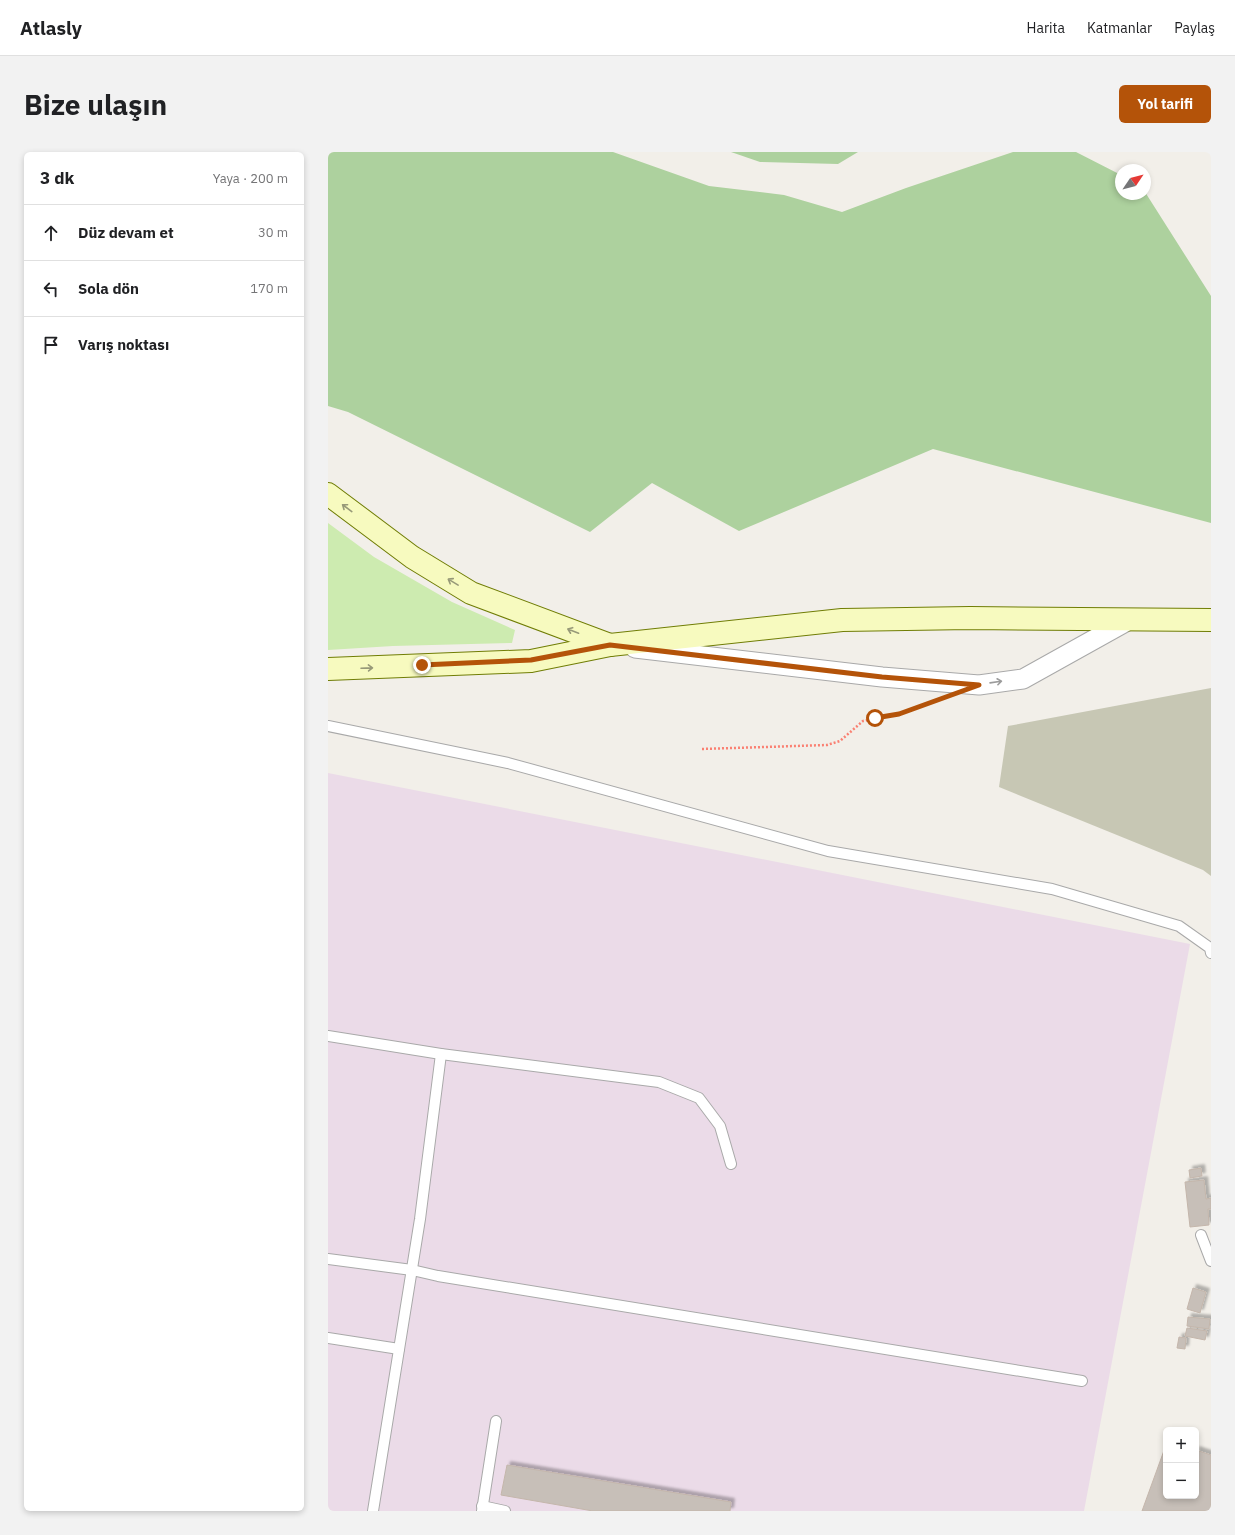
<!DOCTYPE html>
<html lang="tr">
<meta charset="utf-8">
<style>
:root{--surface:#fff;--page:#f2f2f2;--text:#202124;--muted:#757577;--line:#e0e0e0;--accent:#b45309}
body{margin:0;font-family:"IBM Plex Sans",sans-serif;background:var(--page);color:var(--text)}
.controls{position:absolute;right:12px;bottom:12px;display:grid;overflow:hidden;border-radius:6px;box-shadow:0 2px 6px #0003}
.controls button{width:36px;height:36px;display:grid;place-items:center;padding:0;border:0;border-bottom:1px solid var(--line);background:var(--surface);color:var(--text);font:20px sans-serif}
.compass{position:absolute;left:787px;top:12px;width:36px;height:36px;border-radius:50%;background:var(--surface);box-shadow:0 2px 6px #0003;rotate:55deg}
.stop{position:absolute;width:12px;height:12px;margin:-9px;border:3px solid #b45309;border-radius:50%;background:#fff}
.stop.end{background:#b45309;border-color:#fff;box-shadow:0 1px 4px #0008}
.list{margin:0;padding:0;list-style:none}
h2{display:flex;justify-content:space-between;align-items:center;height:52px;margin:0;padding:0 16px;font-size:17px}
h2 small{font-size:13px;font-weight:400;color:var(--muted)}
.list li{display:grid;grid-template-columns:26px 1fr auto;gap:12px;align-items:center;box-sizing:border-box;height:56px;padding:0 16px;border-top:1px solid var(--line)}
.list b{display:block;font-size:15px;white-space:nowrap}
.list em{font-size:13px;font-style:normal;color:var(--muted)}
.icon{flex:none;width:22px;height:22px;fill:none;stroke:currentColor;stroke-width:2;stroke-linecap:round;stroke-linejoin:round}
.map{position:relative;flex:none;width:883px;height:1359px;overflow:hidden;border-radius:6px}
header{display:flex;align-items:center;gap:24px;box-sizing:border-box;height:56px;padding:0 20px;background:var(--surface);border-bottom:1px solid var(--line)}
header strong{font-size:19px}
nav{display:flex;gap:22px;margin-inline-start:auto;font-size:14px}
.intro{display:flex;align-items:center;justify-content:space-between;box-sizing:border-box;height:96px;padding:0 24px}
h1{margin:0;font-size:28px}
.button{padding:10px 18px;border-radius:6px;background:var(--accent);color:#fff;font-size:14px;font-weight:700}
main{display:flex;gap:24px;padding:0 24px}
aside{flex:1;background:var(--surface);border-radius:6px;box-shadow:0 2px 6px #0003}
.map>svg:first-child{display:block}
.industrial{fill:#ebdbe8}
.construction{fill:#c7c7b4}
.grass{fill:#cdebb0}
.forest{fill:#add19e}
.building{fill:#c7bfb8;stroke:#c4b6ab;filter:url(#shadow)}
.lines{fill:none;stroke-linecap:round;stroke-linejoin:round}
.service-casing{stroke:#a9a9a9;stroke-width:12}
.minor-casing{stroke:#a9a9a9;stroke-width:21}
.secondary-casing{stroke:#707d05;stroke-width:24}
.path{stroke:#fa8072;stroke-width:2.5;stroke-dasharray:2 2;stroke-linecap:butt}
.service{stroke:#fff;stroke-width:10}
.minor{stroke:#fff;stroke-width:19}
.secondary{stroke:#f7fabf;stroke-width:22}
.oneway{stroke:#979978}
.oneway2{stroke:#9c9c9c}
.route{stroke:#b45309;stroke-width:5}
</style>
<header>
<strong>Atlasly</strong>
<nav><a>Harita</a><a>Katmanlar</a><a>Paylaş</a></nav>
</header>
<div class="intro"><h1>Bize ulaşın</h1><a class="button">Yol tarifi</a></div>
<main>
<aside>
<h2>3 dk<small>Yaya · 200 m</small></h2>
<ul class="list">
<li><svg class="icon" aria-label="ahead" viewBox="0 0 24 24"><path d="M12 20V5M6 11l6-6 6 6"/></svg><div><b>Düz devam et</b></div><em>30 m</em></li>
<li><svg class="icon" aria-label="left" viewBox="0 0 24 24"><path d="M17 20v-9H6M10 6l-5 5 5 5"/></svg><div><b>Sola dön</b></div><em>170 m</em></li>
<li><svg class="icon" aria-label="arrive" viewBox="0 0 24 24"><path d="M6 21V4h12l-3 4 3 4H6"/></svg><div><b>Varış noktası</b></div></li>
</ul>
</aside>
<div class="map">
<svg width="883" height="1359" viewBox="0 0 883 1359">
<defs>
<filter id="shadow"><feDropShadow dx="3.5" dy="-3.5" stdDeviation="1" flood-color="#0004"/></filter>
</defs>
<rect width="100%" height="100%" fill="#f2efe9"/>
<polygon class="industrial" points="0,621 862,792 756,1359 0,1359"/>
<polygon class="construction" points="883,536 883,724 875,718 671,635 680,574"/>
<polygon class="grass" points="0,371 46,405 124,450 187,478 184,491 65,494 0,498"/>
<g class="forest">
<polygon points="0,0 285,0 381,34 456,43 514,60 578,36 685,0 748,0 793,23 793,42 817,42 817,40 883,144 883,371 605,297 411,379 324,331 262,380 20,260 0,254"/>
<polygon points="403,0 530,0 510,12 432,10"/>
</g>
<g class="building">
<polygon points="873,1016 874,1024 862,1026 861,1018"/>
<polygon points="876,1028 878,1047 883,1046 883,1057 880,1057 881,1073 862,1075 857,1030"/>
<polygon points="865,1136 878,1140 872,1161 859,1157"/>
<polygon points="860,1165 882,1167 881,1177 859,1174"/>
<polygon points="859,1176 879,1179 877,1188 857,1184"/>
<polygon points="851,1185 858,1186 857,1197 849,1196"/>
<polygon points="838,1293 838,1344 868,1344 868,1298 883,1303 883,1359 814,1359"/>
<polygon points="179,1313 403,1350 402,1359 265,1359 173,1343"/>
</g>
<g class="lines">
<g class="service-casing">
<g id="service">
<polyline points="0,574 180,611 500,699 724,737 851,774 882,796 883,801"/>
<polyline points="0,884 113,902 331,930 371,946 392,974 403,1012"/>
<polyline points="873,1083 883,1109"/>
<polyline points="0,1107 84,1118 110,1124 754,1229"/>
<polyline points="0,1186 71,1197"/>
<polyline points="154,1354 177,1359"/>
<polyline points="45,1359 92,1067 113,902"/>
<polyline points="154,1359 168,1269"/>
</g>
</g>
<g class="minor-casing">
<polyline id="minor" points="307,496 554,525 651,533 695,527 801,468"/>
</g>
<g class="secondary-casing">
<g id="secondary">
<polyline points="0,342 84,405 143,441 282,493"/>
<polyline points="0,517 203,509 282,493 514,468 642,466 883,468"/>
</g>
</g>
<polyline class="path" points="374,597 499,593 512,589 535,569 571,562 601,551"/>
<use href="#service" class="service"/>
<use href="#minor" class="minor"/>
<use href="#secondary" class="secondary"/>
</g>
<defs><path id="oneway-shaft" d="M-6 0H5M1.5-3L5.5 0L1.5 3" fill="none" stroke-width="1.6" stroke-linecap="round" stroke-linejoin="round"/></defs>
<g class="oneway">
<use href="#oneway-shaft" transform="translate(19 356) rotate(-143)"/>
<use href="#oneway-shaft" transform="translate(125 430) rotate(-149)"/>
<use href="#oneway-shaft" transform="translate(245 479) rotate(-159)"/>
<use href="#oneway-shaft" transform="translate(39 516) rotate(-2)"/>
</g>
<use class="oneway2" href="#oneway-shaft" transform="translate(668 530) rotate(-8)"/>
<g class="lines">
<polyline class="route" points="94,513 203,508 282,493 554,525 651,533 571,562 547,566"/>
</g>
</svg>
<div class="controls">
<button>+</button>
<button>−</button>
</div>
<svg class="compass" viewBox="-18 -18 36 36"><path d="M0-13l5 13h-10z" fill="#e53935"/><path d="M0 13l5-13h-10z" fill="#757577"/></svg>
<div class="stop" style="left:547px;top:566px"></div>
<div class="stop end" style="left:94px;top:513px"></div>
</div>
</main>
